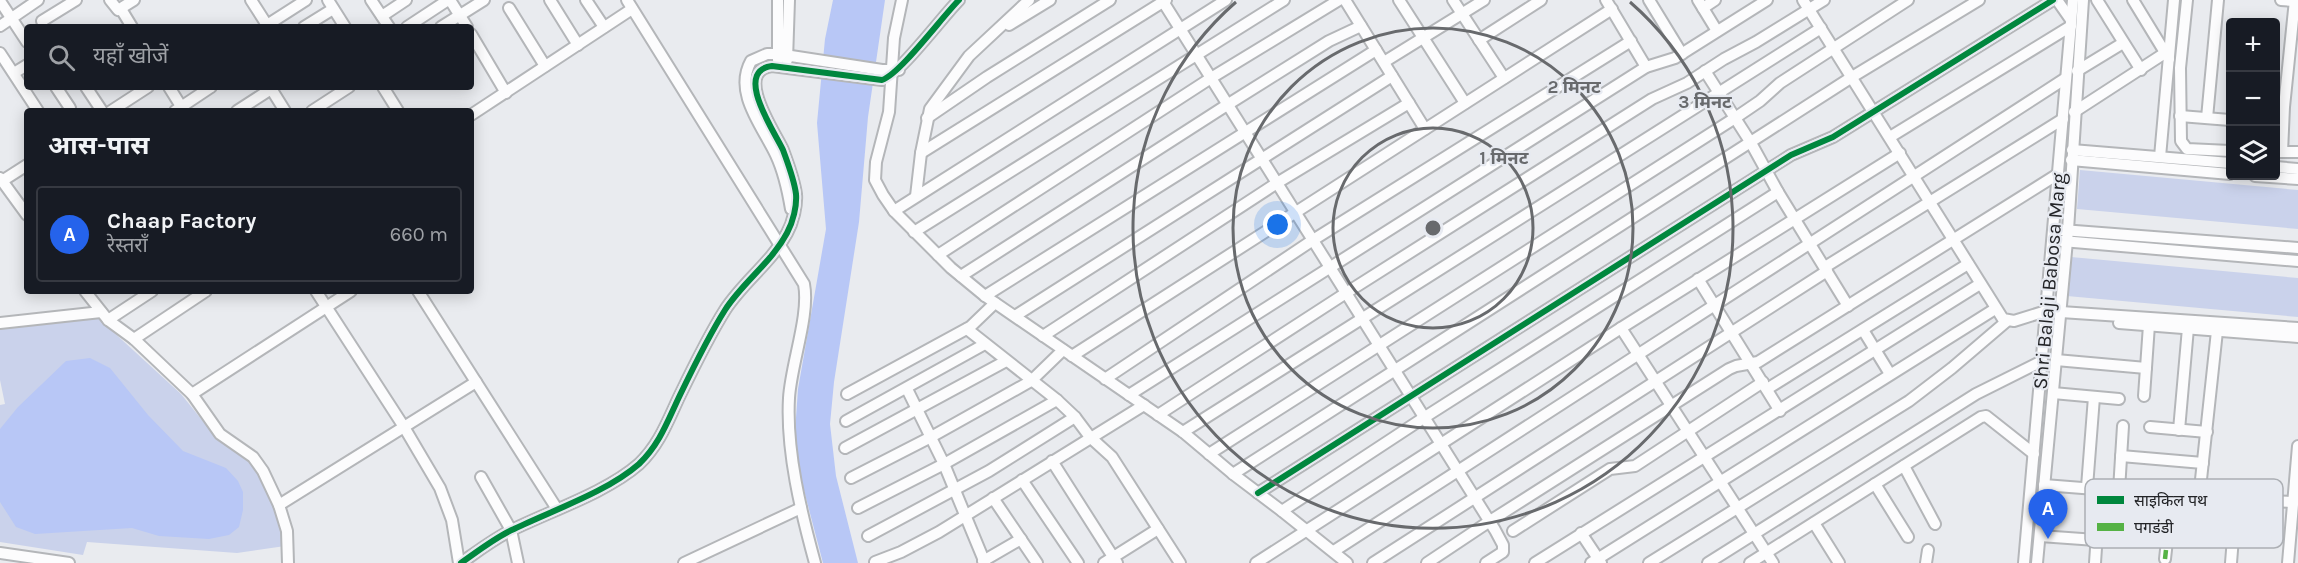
<!DOCTYPE html>
<html lang="hi">
<meta charset="utf-8">
<style>
:root{--surface:#171b24;--page:#242831;--text:#f1f3f6;--muted:#9ea1a6;--line:#363941;--accent:#2563eb}
body{margin:0;font-family:Karla,"Noto Sans Devanagari",sans-serif;background:var(--page);color:var(--text)}
.controls{position:absolute;right:18px;top:18px;display:grid;overflow:hidden;border-radius:6px;box-shadow:0 3px 15px #0003}
.controls button{width:54px;height:54px;display:grid;place-items:center;padding:0;border:0;border-bottom:2px solid var(--line);background:var(--surface);color:var(--text);font:30px sans-serif}
.you{position:absolute;left:1278px;top:225px;width:21px;height:21px;margin:-15px;border:4px solid #fff;border-radius:50%;background:#1a73e8;box-shadow:0 0 0 9px #1a73e833}
.badge{display:grid;place-items:center;width:39px;height:39px;border-radius:50%;background:var(--accent);color:#fff;font-size:20px;font-weight:700}
.pin{position:absolute;translate:-50% -50px;filter:drop-shadow(0 2px 3px #0008)}
.pin::after{content:'';position:absolute;top:32px;width:21px;height:18px;background:inherit;clip-path:polygon(0 0,100% 0,50% 100%)}
.list{margin:0;padding:0;list-style:none}
h2{display:flex;justify-content:space-between;align-items:center;height:78px;margin:0;padding:0 24px;font-size:26px}
h2 small{font-size:20px;font-weight:400;color:var(--muted)}
.list li{display:grid;grid-template-columns:39px 1fr auto;gap:18px;align-items:center;box-sizing:border-box;height:96px;margin:0 12px 12px;padding:0 12px;border:2px solid var(--line);border-radius:6px}
.list b{display:block;font-size:22px;white-space:nowrap}
.list p{margin:0;font-size:20px;white-space:nowrap;color:var(--muted)}
.list em{font-size:20px;font-style:normal;color:var(--muted)}
.icon{flex:none;width:33px;height:33px;fill:none;stroke:currentColor;stroke-width:2;stroke-linecap:round;stroke-linejoin:round}
.map{position:relative;flex:none;width:2298px;height:563px;overflow:hidden}
.search{position:absolute;background:var(--surface);box-shadow:0 3px 15px #0003;left:24px;top:24px;width:450px;height:66px;display:flex;align-items:center;gap:15px;box-sizing:border-box;padding:0 21px;border-radius:6px;color:var(--muted);font-size:22px}
.panel{position:absolute;background:var(--surface);box-shadow:0 3px 15px #0003;left:24px;top:108px;width:450px;height:186px;border-radius:6px}
.map>svg:first-child{display:block}
.green{fill:#cad2eb}
.water{fill:#b8c7f6}
.lines{fill:none;stroke-linecap:round;stroke-linejoin:round}
.minor-casing{stroke:#b4b6b9;stroke-width:14}
.minor{stroke:#fcfcfd;stroke-width:10}
.quiet{stroke:#55b245;stroke-width:4.5;stroke-dasharray:9 4.5;stroke-linecap:butt}
.cycleway-casing{stroke:#e7eaf1;stroke-width:10}
.cycleway{stroke:#00873e;stroke-width:6}
.ring{fill:none;stroke:#686a6d;stroke-width:3}
.labels{text-anchor:middle;stroke-width:4.5;stroke-linejoin:round;paint-order:stroke}
.street-label{font-size:20px;fill:#232427;stroke:#e7eaf1}
.key{fill:#e7eaf1;stroke:#acafb4;stroke-width:1.5}
.key-label{font-size:16px;fill:#232427}
.centre{fill:#686a6d;stroke:#e7eaf1;stroke-width:3}
.ring-label{font-size:18px;text-anchor:middle;font-weight:bold;fill:#686a6d;stroke:#e7eaf1;stroke-width:4.5;stroke-linejoin:round;paint-order:stroke}
</style>
<div class="map">
<svg width="2298" height="563" viewBox="0 0 2298 563">
<rect width="100%" height="100%" fill="#e9ebef"/>
<g class="green">
<polygon points="2080,170 2298,190 2298,229 2077,209"/>
<polygon points="2071,257 2298,278 2298,317 2067,296"/>
<polygon points="97,317 181,394 210,430 232,449 248,457 261,477 282,528 285,546 237,553 87,542 83,555 0,542 0,405 5,404 0,380 0,327"/>
</g>
<g class="water">
<polygon points="833,0 885,0 868,117 859,222 834,382 830,424 836,476 858,563 823,563 800,475 795,432 798,389 826,229 817,123 825,39"/>
<polygon points="90,358 110,368 148,415 183,451 226,468 238,481 243,492 243,510 239,527 229,535 209,539 159,536 132,528 35,534 16,527 0,502 0,429 18,407 66,361"/>
</g>
<g class="lines">
<g class="minor-casing">
<g id="minor">
<polyline points="110,0 118,10 134,0"/>
<polyline points="251,0 267,25"/>
<polyline points="328,0 345,27"/>
<polyline points="371,0 389,27"/>
<polyline points="450,0 467,27"/>
<polyline points="550,0 578,45"/>
<polyline points="586,0 604,27"/>
<path d="M627,0l177,284c6,31 -13,80 -15,114 -3,53 12,114 26,165"/>
<polyline points="778,0 778,60"/>
<polyline points="902,0 894,38 889,112 876,162 875,180 883,195 894,211 951,268 985,296 1183,432 1233,474 1282,511 1347,563"/>
<polyline points="1162,0 1495,530 1503,545 1503,552 1486,563"/>
<polyline points="1345,0 1425,129"/>
<polyline points="1399,0 1465,103"/>
<polyline points="1453,0 1504,78"/>
<polyline points="1606,0 1646,67"/>
<polyline points="1649,0 1682,54"/>
<polyline points="1698,0 1717,31"/>
<polyline points="1803,0 2003,319 2014,321 2046,311 2298,328"/>
<polyline points="2057,0 2071,20"/>
<polyline points="2097,0 2141,70"/>
<polyline points="2133,0 2169,59"/>
<polyline points="2187,0 2180,68 2181,141 2187,149 2230,151"/>
<polyline points="2281,0 2294,1"/>
<polyline points="0,1 27,42"/>
<polyline points="509,8 545,66"/>
<polyline points="1703,8 1715,0"/>
<polyline points="121,9 132,27"/>
<polyline points="382,16 406,0"/>
<polyline points="42,21 76,0"/>
<polyline points="1009,25 1050,0"/>
<polyline points="0,26 38,0"/>
<polyline points="264,27 306,0"/>
<polyline points="304,27 333,9"/>
<polyline points="407,27 448,0"/>
<polyline points="441,27 484,0"/>
<polyline points="471,34 506,93"/>
<polyline points="1479,40 1541,0"/>
<polyline points="0,53 38,111"/>
<polyline points="787,60 789,0"/>
<polyline points="1384,62 1484,0"/>
<polyline points="1705,71 1751,143 1778,192 1848,306"/>
<polyline points="2077,71 2123,43"/>
<polyline points="14,73 27,65"/>
<polyline points="56,87 70,108"/>
<polyline points="86,87 102,111"/>
<polyline points="169,87 184,111"/>
<polyline points="270,87 285,111"/>
<polyline points="383,87 398,111"/>
<polyline points="111,111 148,87"/>
<polyline points="175,111 211,87"/>
<polyline points="237,111 271,89"/>
<polyline points="312,111 349,87"/>
<polyline points="2074,112 2165,53"/>
<polyline points="471,115 632,9"/>
<polyline points="2180,116 2230,120"/>
<polyline points="927,118 987,77 1110,0"/>
<polyline points="2207,118 2218,0"/>
<polyline points="1890,137 2071,26"/>
<polyline points="2072,150 2230,163"/>
<polyline points="2276,152 2298,152"/>
<polyline points="2282,152 2284,107 2295,0"/>
<polyline points="921,153 1166,0"/>
<polyline points="2160,157 2174,0"/>
<polyline points="2071,160 2230,174"/>
<polyline points="2276,167 2298,169"/>
<polyline points="2255,176 2298,179"/>
<polyline points="0,178 27,215"/>
<polyline points="2,181 27,165"/>
<polyline points="916,196 921,153 930,109 969,56 1029,0"/>
<path d="M791,209c-3,-18 -7,-37 -15,-54 -13,-28 -43,-62 -25,-94l16,-7h11l104,16h17"/>
<polyline points="894,211 1226,0"/>
<polyline points="2062,230 2298,248"/>
<polyline points="914,232 1284,0"/>
<polyline points="2062,241 2298,261"/>
<polyline points="938,255 1211,78 1339,0"/>
<polyline points="1825,267 2063,119"/>
<polyline points="961,276 1227,105 1329,41 1361,26"/>
<polyline points="1698,279 1780,411"/>
<polyline points="85,291 108,320 134,339 192,394 220,434 253,457 263,471 279,505 287,531 288,563"/>
<polyline points="316,291 404,427 440,488 452,520 459,563"/>
<polyline points="418,291 557,509"/>
<polyline points="985,296 1376,50"/>
<polyline points="1015,316 1392,76"/>
<polyline points="108,320 152,291"/>
<polyline points="0,323 101,312"/>
<polyline points="2119,323 2298,337"/>
<polyline points="1621,328 1773,563"/>
<polyline points="967,329 1057,400 1075,417 1090,437 1112,457 1180,563"/>
<polyline points="1863,330 1890,374"/>
<polyline points="1043,336 1277,183 1409,103"/>
<polyline points="134,339 206,291"/>
<polyline points="1072,356 1612,9"/>
<polyline points="2056,360 2146,368"/>
<polyline points="1105,379 1313,240 1631,41"/>
<polyline points="907,389 944,464 985,563"/>
<polyline points="1767,389 1968,264"/>
<polyline points="2053,393 2119,399"/>
<polyline points="192,394 351,291"/>
<polyline points="847,394 970,327 995,303"/>
<polyline points="1129,395 1646,67 1675,58 1767,0"/>
<polyline points="2144,396 2149,325"/>
<polyline points="1158,415 1346,293 1652,99 1687,83 1724,59 1756,42 1824,0"/>
<polyline points="846,421 985,344"/>
<polyline points="2150,427 2207,432"/>
<polyline points="2179,430 2188,328"/>
<polyline points="1183,432 1821,28"/>
<polyline points="845,448 1006,361"/>
<polyline points="1209,454 1735,118 1760,101 1780,83 1908,0"/>
<polyline points="2121,456 2203,463"/>
<polyline points="1052,461 1117,563"/>
<polyline points="1904,466 1935,524"/>
<polyline points="1233,474 1852,77 1979,0"/>
<polyline points="481,477 511,530 518,563"/>
<polyline points="851,478 931,437 1031,381 1063,350"/>
<polyline points="1022,480 1078,563"/>
<polyline points="1875,484 1908,537"/>
<polyline points="2044,485 2236,500 2293,502"/>
<polyline points="2087,487 2094,397"/>
<polyline points="2119,490 2123,426"/>
<polyline points="1258,493 1791,155 1833,137 2053,0"/>
<polyline points="993,498 1037,563"/>
<polyline points="2199,498 2217,331"/>
<polyline points="279,505 476,382"/>
<polyline points="858,508 944,464 1057,400"/>
<polyline points="1282,511 1425,417 1778,192"/>
<polyline points="1814,523 1839,563"/>
<polyline points="2098,523 2234,535"/>
<polyline points="1513,531 1610,469 1635,466 1763,382"/>
<polyline points="1581,533 1601,563"/>
<polyline points="868,536 989,471 1075,417"/>
<polyline points="2040,536 2096,540"/>
<polyline points="1334,551 2066,78"/>
<polyline points="0,553 69,563"/>
<polyline points="2165,559 2172,495"/>
<polyline points="983,561 1021,539"/>
<polyline points="875,562 901,552 939,532 1144,405"/>
<path d="M461,563c17,-12 35,-26 53,-34 39,-19 93,-37 125,-65 21,-20 29,-44 41,-69 14,-29 28,-58 45,-85 18,-28 46,-47 62,-77 6,-11 10,-27 9,-39 -2,-15 -8,-30 -13,-44 -7,-16 -51,-79 -11,-84l110,14c18,-6 60,-63 77,-80"/>
<polyline points="684,563 801,508"/>
<polyline points="1104,563 1158,529"/>
<polyline points="1256,563 1621,328 1900,153"/>
<polyline points="1373,563 1827,271"/>
<polyline points="1427,563 1490,521 1729,369 1736,366 1758,362 2058,174"/>
<polyline points="1535,563 1980,284"/>
<polyline points="1591,563 1995,309"/>
<polyline points="1649,563 1909,401 1952,368 2007,321"/>
<polyline points="1708,563 1976,394 2042,361"/>
<polyline points="1750,563 1981,417 1986,416 2034,454"/>
<polyline points="1926,563 1928,550"/>
<polyline points="2024,563 2073,0"/>
<polyline points="2037,563 2068,230 2083,0"/>
<polyline points="2095,563 2100,488"/>
<polyline points="2231,563 2236,500"/>
<polyline points="2288,563 2298,446"/>
</g>
</g>
<use href="#minor" class="minor"/>
<polyline class="quiet" points="2165,559 2172,495"/>
<g class="cycleway-casing">
<g id="cycleway">
<polyline points="1258,493 1791,155 1833,137 2053,0"/>
<path d="M461,563c17,-12 35,-26 53,-34 39,-19 93,-37 125,-65 21,-20 29,-44 41,-69 14,-29 28,-58 45,-85 18,-28 46,-47 62,-77 6,-11 10,-27 9,-39 -2,-15 -8,-30 -13,-44 -7,-16 -51,-79 -11,-84l110,14c18,-6 60,-63 77,-80"/>
</g>
</g>
<use href="#cycleway" class="cycleway"/>
</g>
<g class="ring">
<circle cx="1433" cy="228" r="100"/>
<circle cx="1433" cy="228" r="200"/>
<path d="M1630 2A300 300 0 1 1 1236 2"/>
</g>
<g class="labels">
<g class="street-label">
<text transform="translate(2049 281) rotate(-85)" y="7">Shri Balaji Babosa Marg</text>
</g>
</g>
<rect x="2085" y="479" width="198" height="69" rx="9" class="key"/>
<rect x="2097" y="496" width="27" height="8" fill="#00873e"/>
<rect x="2097" y="523" width="27" height="8" fill="#55b245"/>
<g class="key-label">
<text x="2134" y="506">साइकिल पथ</text>
<text x="2134" y="533">पगडंडी</text>
</g>
<circle cx="1433" cy="228" r="9" class="centre"/>
<g class="ring-label">
<text x="1574" y="93">2 मिनट</text>
<text x="1705" y="108">3 मिनट</text>
<text x="1504" y="164">1 मिनट</text>
</g>
</svg>
<div class="controls">
<button>+</button>
<button>−</button>
<button><svg class="icon" aria-label="layers" viewBox="0 0 24 24"><path d="M12 4l9 5-9 5-9-5zM3 14l9 5 9-5"/></svg></button>
</div>
<div class="you"></div>
<div class="pin badge" style="left:2048px;top:539px">A</div>
<div class="search"><svg class="icon" aria-label="search" viewBox="0 0 24 24"><circle cx="10" cy="10" r="6"/><path d="M15 15l6 6"/></svg>यहाँ खोजें</div>
<section class="panel">
<h2>आस-पास<small></small></h2>
<ul class="list">
<li><span class="badge">A</span><div><b>Chaap Factory</b><p>रेस्तराँ</p></div><em>660 m</em></li>
</ul>
</section>
</div>
